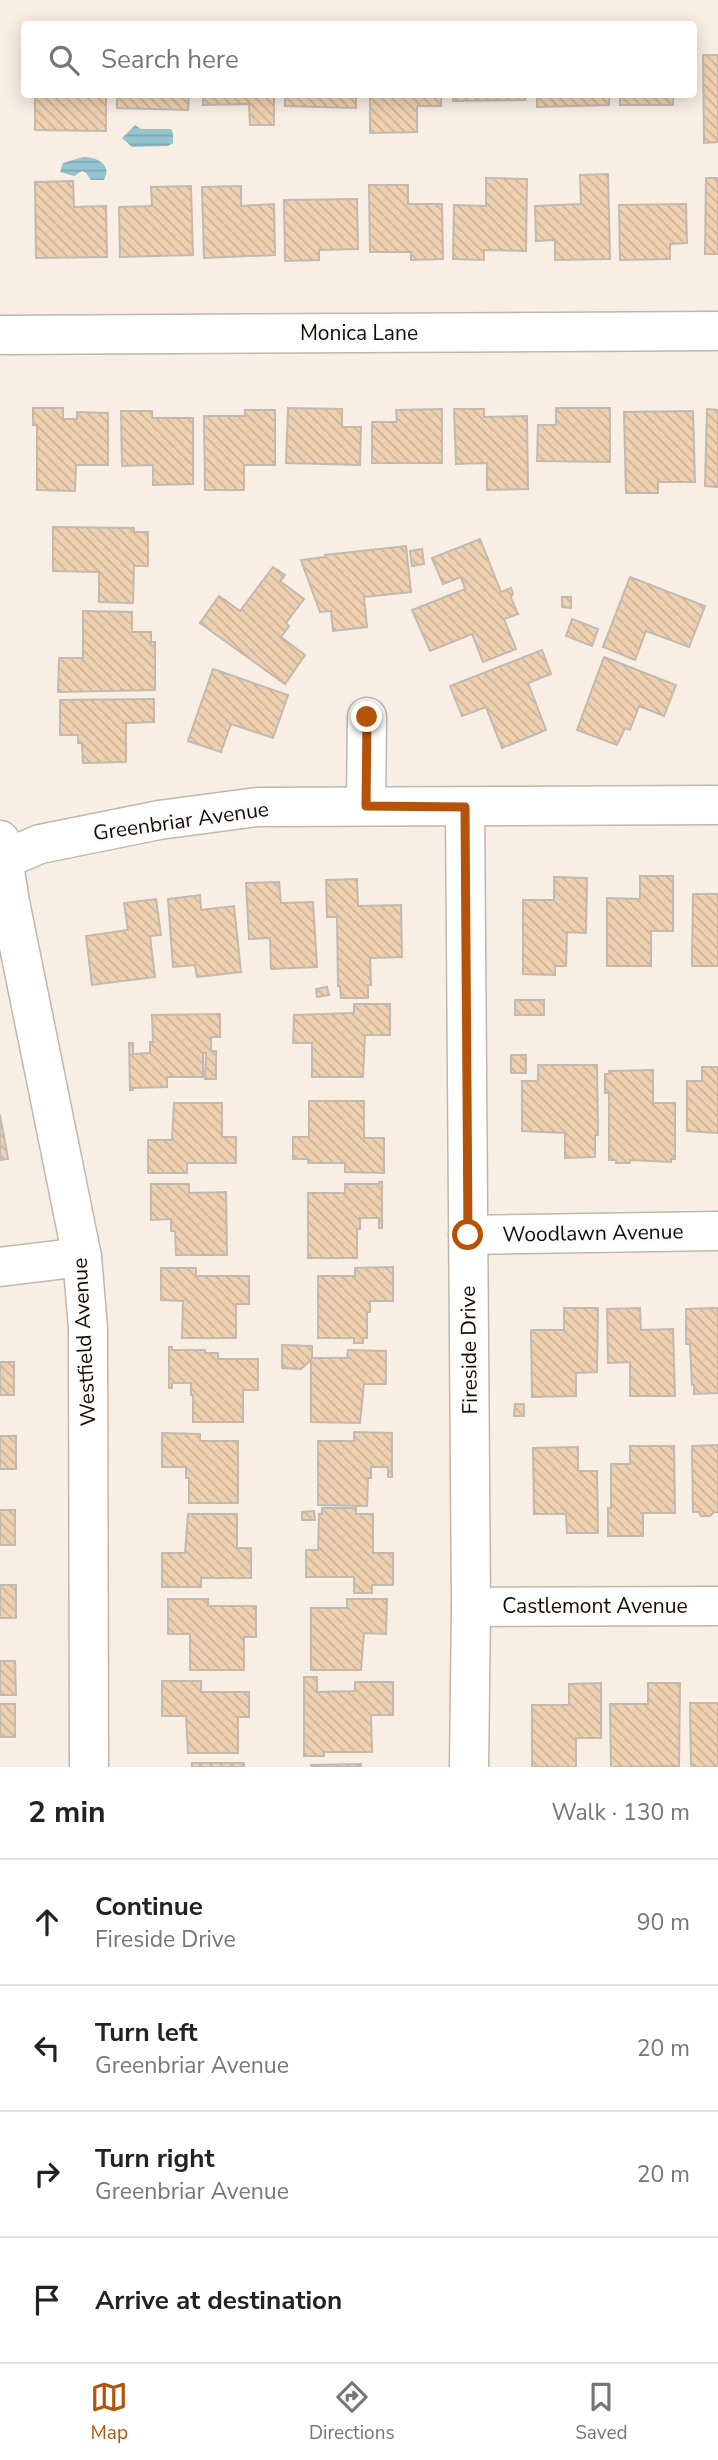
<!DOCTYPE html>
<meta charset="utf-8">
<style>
:root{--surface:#fff;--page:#f2f2f2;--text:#222;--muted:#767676;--line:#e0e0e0;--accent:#b45309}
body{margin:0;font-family:"Nunito Sans",sans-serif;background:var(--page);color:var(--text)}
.stop{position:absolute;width:21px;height:21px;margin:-16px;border:5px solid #b45309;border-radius:50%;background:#fff}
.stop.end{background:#b45309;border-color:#fff;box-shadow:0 2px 7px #0008}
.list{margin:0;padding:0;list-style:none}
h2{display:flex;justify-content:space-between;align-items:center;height:91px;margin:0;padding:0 28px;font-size:30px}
h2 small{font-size:23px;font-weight:400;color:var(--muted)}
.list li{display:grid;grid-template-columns:46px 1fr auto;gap:21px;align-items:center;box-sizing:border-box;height:126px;padding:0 28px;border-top:2px solid var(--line)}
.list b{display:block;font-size:26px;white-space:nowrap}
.list p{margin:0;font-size:23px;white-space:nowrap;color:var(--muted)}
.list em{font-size:23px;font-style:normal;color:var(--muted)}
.icon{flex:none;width:38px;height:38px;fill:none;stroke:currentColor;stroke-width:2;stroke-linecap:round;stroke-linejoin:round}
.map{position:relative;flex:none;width:718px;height:1767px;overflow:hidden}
.search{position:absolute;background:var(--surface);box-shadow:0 4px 18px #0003;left:21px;right:21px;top:21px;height:77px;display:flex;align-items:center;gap:18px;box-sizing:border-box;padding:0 24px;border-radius:7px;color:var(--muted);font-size:26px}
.sheet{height:595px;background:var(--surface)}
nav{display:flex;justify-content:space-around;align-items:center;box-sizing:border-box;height:98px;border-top:2px solid var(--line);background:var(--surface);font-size:19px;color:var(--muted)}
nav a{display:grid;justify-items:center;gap:4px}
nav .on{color:var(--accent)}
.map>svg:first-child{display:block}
.water{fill:url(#water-rules)}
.building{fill:url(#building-back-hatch);stroke:#c2b9af;stroke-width:2}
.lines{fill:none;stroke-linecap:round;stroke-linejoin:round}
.minor-casing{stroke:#c0b6ac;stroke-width:41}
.minor{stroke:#fff;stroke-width:38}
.route{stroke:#b45309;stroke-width:9}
.labels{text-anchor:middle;stroke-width:7;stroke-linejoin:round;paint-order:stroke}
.street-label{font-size:21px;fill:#100c09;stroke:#fffdfb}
</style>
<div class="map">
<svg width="718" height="1767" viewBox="0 0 718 1767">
<defs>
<pattern id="water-rules" width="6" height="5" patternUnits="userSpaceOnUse" patternTransform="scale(1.75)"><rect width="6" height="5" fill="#93c4cf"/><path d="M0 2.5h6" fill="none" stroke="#7ea7b0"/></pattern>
<pattern id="building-back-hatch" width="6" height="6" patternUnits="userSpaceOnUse" patternTransform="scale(1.75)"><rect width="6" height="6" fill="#efd1b1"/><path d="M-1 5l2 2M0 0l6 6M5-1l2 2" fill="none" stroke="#ccb297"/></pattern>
</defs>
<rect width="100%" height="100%" fill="#f8eee4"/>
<g class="water">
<polygon points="135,125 141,129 171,129 173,133 173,143 168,146 132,147 122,138"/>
<path d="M83,157c13,0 30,7 21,23h-13l-5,-7 -4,-2 -8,5 -14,-4 3,-9z"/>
</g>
<g class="building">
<polygon points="703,55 718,55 718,142 704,143"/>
<polygon points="35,94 106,94 106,131 35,130"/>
<polygon points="117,94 189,94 188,110 117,108"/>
<polygon points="203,94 274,94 274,125 250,125 249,104 203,105"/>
<polygon points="285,94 356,94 356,108 285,106"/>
<polygon points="370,94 441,94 441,106 417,106 417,132 370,133"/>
<polygon points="453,94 525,94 525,100 453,101"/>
<polygon points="537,94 609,94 609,105 537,107"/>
<rect x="620" y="94" width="53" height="11"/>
<polygon points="608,174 610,259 555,260 555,240 536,241 535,206 581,204 580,175"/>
<polygon points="486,178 527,179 526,251 484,250 484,260 453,259 454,205 486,206"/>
<polygon points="706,178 718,178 718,254 705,254"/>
<polygon points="73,181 74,207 106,206 107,257 36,258 35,182"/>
<polygon points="369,185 408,185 408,204 442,204 443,259 411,260 411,252 370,252"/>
<polygon points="191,186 193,255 120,257 119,207 152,206 151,187"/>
<polygon points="241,186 241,206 274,204 275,255 204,258 202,187"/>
<polygon points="357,199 358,249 319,250 319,260 285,261 284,200"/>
<polygon points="686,204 687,243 670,244 670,259 620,260 619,205"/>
<polygon points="33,408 63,408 63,419 77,419 77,412 108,413 108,465 76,465 75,491 37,490 37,425 33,425"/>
<polygon points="288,408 342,409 342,427 361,427 360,465 286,463"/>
<polygon points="556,408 610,408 610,462 537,461 538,425 556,425"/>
<polygon points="442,409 442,463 372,463 372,422 397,422 396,410"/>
<polygon points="454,409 484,409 484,417 527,416 528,489 487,490 487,463 456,464"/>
<polygon points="707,409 718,410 718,487 705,486"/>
<polygon points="245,410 275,410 275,465 244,465 244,490 205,490 204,416 245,416"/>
<polygon points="121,411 152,411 152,418 193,418 193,484 153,485 153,465 122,466"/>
<polygon points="693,411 695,482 658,482 658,493 626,493 624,412"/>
<polygon points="53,527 134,528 134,532 148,532 148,566 134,566 133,603 99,602 99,572 53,571"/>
<polygon points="480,539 501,592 511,588 513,593 511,598 518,614 504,619 516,649 483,662 472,634 430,651 412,610 465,589 461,577 443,584 432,558"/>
<polygon points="406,546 411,592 364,597 367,627 333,631 331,611 320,612 301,560 325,557 325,555"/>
<polygon points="422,549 424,564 412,566 410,551"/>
<polygon points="273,567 285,575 280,581 304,599 286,623 289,626 281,637 305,655 285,684 200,623 219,596 240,611"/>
<polygon points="630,577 705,606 689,647 646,631 635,660 603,647"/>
<polygon points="562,597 571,597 571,608 562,607"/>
<polygon points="83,611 132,612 132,632 151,632 151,642 155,642 155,690 58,692 59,658 83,658"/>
<polygon points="572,619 598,629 592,646 566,636"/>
<polygon points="542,650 551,674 528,683 546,730 502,748 486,707 462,716 450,686"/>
<polygon points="604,657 676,685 664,716 639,706 630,730 625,728 617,745 577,730"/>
<polygon points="213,669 288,695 273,738 231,724 221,752 188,741"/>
<polygon points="154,699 154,722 126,723 126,762 83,763 82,743 78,743 78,735 60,735 60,700"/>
<polygon points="640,876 673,876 673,931 651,931 651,966 607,966 607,898 640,899"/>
<polygon points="554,877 587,878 586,933 567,932 566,966 555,966 555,975 523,974 523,900 554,900"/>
<polygon points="357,879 358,906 401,905 402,957 370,958 371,985 368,985 368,998 341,998 340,986 338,986 337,917 327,917 326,880"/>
<polygon points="279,882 281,903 313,902 317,967 271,969 270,938 249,939 246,883"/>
<polygon points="693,894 718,894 718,966 692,966"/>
<polygon points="200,895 201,910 234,906 241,972 197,977 195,965 173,967 168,899"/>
<polygon points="156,899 161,935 150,936 155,977 92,985 86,936 128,930 124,903"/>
<polygon points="327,987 329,995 317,997 316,989"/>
<rect x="515" y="1000" width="29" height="15"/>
<polygon points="354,1004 390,1004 390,1035 365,1035 363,1077 312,1077 312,1043 293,1043 294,1015 354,1013"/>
<polygon points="220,1014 220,1037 211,1037 211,1051 216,1051 216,1079 205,1079 206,1053 203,1053 203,1077 167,1077 167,1087 133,1088 133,1090 130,1090 129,1043 133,1043 133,1054 150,1053 150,1042 153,1042 152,1015"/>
<rect x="511" y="1055" width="15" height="18"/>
<polygon points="538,1065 597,1065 598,1135 595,1135 595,1157 565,1158 565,1133 522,1131 522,1081 538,1081"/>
<polygon points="702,1067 718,1067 718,1133 687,1131 687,1081 702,1081"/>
<polygon points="653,1070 653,1103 675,1103 675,1159 671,1159 671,1162 630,1160 630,1163 616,1163 616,1160 609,1160 609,1093 605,1093 605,1074 609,1074 609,1071"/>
<polygon points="309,1101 364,1101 364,1138 384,1138 384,1173 345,1172 345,1163 308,1163 308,1159 293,1159 293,1137 309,1137"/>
<polygon points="174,1103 222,1103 222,1137 236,1137 236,1163 187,1163 187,1173 148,1173 148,1140 172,1140"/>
<polygon points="0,1115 8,1159 0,1160"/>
<polygon points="379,1182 382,1182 382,1228 379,1228 379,1218 360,1218 360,1229 357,1229 357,1258 308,1258 308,1193 345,1193 345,1184 379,1184"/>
<polygon points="151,1184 189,1184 189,1193 226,1192 227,1255 176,1255 175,1231 171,1231 171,1219 151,1220"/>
<polygon points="393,1267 393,1301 370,1301 370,1312 367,1312 367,1338 363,1338 363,1343 354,1343 354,1338 318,1338 318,1276 355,1276 355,1268"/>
<polygon points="161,1268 196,1268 196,1276 249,1276 249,1304 236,1304 236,1338 182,1338 183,1301 161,1300"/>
<polygon points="564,1308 598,1308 597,1372 576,1373 576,1396 532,1397 531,1330 564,1330"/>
<polygon points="640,1308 641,1330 673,1329 675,1396 630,1396 630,1362 608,1363 607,1309"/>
<polygon points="718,1308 718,1393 694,1394 694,1385 692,1385 690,1344 686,1344 686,1309"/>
<polygon points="282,1345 312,1346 312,1358 347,1358 348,1350 386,1351 386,1384 364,1384 360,1423 311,1422 311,1360 301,1369 282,1368"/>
<polygon points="169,1347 172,1347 172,1350 205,1350 205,1353 218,1353 218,1359 258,1359 258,1390 243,1390 243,1422 193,1422 193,1395 191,1395 191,1383 172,1383 172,1388 169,1388"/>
<rect x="0" y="1362" width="14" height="33"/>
<polygon points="515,1404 524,1404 524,1416 514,1416"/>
<polygon points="354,1432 392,1433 392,1477 388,1477 388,1467 371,1467 371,1478 368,1478 367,1506 318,1505 318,1441 354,1441"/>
<polygon points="162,1433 200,1434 200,1441 238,1441 238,1503 189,1503 189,1478 186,1478 186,1467 162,1467"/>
<rect x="0" y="1436" width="16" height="33"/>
<polygon points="718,1445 718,1512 714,1512 710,1516 701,1516 699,1512 693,1512 692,1446"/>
<polygon points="630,1446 674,1446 675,1513 643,1513 643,1536 608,1536 608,1508 611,1508 611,1464 630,1464"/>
<polygon points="578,1447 578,1471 597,1471 598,1533 567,1533 566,1514 534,1514 533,1448"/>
<polygon points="322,1508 356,1508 356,1514 373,1514 373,1553 393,1553 393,1585 372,1585 372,1593 354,1593 354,1577 306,1577 306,1550 318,1550 319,1514 322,1514"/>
<rect x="0" y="1510" width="15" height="35"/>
<polygon points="314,1511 315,1520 302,1520 302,1512"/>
<polygon points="188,1514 237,1514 237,1548 251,1548 251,1578 201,1578 201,1587 162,1587 162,1553 185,1553"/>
<rect x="0" y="1585" width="16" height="33"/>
<polygon points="168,1599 208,1599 208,1606 256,1606 256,1637 244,1637 244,1670 190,1670 190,1634 168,1634"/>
<polygon points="347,1599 387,1599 386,1634 364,1633 361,1670 311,1670 311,1608 347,1608"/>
<polygon points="0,1661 15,1661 16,1695 0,1695"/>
<polygon points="304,1677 317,1677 317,1692 355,1691 355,1682 393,1682 393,1715 371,1715 372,1752 324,1752 324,1756 304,1756"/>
<polygon points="162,1681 201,1681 201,1692 249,1692 249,1717 238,1717 238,1753 188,1753 186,1716 162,1716"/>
<polygon points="601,1683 601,1738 576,1738 576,1767 532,1767 532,1705 569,1705 569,1684"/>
<polygon points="648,1683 680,1683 679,1766 611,1767 610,1704 648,1704"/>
<polygon points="690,1703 718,1703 718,1767 691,1767"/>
<rect x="0" y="1704" width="15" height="33"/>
<rect x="192" y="1763" width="52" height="4"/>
<polygon points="361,1764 361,1767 311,1767 311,1765"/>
</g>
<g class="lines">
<g class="minor-casing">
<g id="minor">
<polyline points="0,335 718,331"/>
<polyline points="366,805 367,717"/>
<polyline points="465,807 471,1607 469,1767"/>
<polyline points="0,840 10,902 82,1257 88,1328 89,1767"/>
<polyline points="0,861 40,844 159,820 257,807 718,805"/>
<polyline points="468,1235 718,1231"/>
<polyline points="0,1267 82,1257"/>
<polyline points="471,1607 718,1606"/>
</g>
</g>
<use href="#minor" class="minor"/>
</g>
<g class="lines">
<polyline class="route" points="367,717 366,806 465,807 468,1235"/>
</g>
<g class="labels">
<g class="street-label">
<text x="359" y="340">Monica Lane</text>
<text transform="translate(181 821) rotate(-8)" y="7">Greenbriar Avenue</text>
<text transform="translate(593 1233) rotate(-1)" y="7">Woodlawn Avenue</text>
<text transform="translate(84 1342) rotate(-93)" y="7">Westfield Avenue</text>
<text transform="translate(469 1350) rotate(-91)" y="7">Fireside Drive</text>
<text x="595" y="1613">Castlemont Avenue</text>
</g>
</g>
</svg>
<div class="stop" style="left:468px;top:1235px"></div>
<div class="stop end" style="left:367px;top:717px"></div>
<div class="search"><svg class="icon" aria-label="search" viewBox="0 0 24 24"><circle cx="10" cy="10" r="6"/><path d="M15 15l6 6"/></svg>Search here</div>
</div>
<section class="sheet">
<h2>2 min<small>Walk · 130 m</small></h2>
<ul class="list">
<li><svg class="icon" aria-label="ahead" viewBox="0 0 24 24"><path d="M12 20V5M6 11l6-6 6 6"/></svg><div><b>Continue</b><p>Fireside Drive</p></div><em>90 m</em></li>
<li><svg class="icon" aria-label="left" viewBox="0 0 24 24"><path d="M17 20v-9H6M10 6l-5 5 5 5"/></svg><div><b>Turn left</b><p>Greenbriar Avenue</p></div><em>20 m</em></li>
<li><svg class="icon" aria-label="right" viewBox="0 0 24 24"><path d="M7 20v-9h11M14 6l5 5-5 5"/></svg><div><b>Turn right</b><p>Greenbriar Avenue</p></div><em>20 m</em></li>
<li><svg class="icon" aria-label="arrive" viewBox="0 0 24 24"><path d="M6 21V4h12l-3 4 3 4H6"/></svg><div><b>Arrive at destination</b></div></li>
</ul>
</section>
<nav>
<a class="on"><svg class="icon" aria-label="map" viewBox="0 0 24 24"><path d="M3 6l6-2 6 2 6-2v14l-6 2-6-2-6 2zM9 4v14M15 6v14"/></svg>Map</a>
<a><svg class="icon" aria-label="directions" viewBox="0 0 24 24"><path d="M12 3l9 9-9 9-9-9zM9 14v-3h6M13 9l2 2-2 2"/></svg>Directions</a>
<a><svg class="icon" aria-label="saved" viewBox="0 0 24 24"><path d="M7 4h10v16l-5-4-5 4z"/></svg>Saved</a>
</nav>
